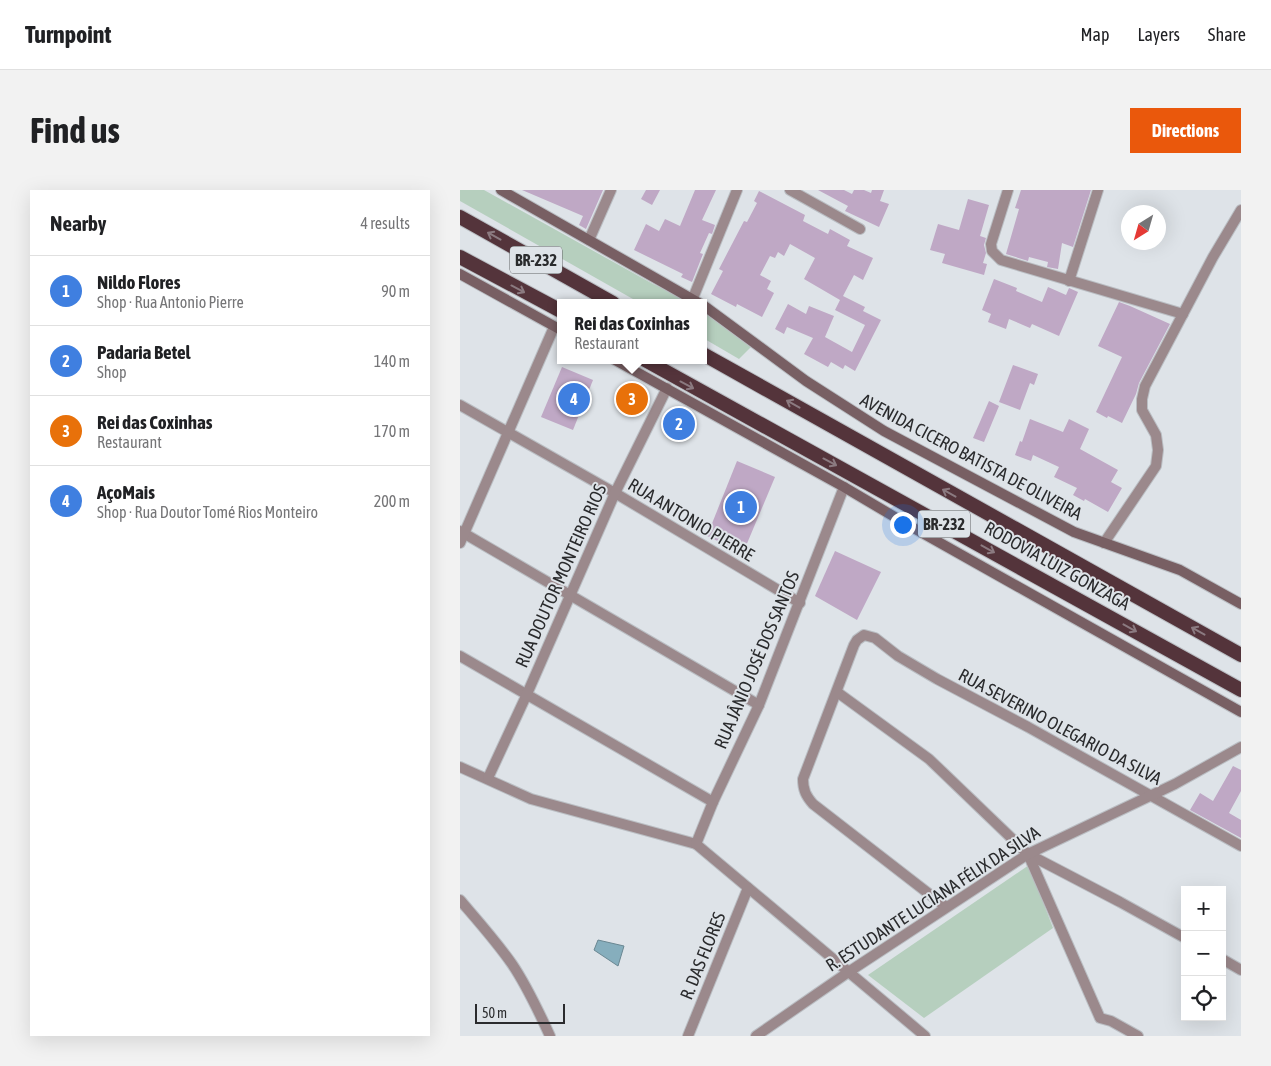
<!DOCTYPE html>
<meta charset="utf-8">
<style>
:root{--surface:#fff;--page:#f2f2f2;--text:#202124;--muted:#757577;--line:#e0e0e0;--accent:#ea580c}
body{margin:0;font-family:"Asap Condensed",sans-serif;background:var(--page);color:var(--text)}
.controls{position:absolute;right:15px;bottom:15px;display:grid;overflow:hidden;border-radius:0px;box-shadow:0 5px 20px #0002}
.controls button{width:45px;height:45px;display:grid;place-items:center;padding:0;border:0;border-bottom:1px solid var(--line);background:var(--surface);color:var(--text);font:25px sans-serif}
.compass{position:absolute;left:661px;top:15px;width:45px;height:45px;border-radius:50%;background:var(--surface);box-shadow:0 5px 20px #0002;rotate:217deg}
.scale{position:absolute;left:15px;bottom:12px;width:90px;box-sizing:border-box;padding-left:5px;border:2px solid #2a2b2d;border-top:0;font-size:14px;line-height:18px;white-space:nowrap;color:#2a2b2d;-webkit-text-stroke:4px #dee3e8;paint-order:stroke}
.you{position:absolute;left:442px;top:334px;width:18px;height:18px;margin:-12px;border:4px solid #fff;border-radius:50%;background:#1a73e8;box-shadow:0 0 0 8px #1a73e833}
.badge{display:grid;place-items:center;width:32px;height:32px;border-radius:50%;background:var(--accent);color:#fff;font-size:16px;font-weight:700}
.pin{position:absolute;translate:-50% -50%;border:2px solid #fff;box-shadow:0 1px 5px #0006}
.popup{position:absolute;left:97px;top:109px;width:150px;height:65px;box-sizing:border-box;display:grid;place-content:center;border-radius:0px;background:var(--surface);filter:drop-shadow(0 1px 4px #0005);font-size:16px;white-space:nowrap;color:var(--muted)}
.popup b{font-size:19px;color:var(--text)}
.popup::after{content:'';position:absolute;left:50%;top:100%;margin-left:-10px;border:10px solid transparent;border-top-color:var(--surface)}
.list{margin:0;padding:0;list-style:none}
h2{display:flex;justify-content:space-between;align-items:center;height:65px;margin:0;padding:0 20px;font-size:21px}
h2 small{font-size:16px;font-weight:400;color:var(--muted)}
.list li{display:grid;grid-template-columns:32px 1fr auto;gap:15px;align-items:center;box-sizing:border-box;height:70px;padding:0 20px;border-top:1px solid var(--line)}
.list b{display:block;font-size:19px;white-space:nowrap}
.list p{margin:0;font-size:16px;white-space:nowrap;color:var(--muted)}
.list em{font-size:16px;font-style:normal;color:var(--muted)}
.icon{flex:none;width:28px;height:28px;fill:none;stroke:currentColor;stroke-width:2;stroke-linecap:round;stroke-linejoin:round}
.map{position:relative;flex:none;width:781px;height:846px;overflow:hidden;border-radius:0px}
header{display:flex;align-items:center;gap:30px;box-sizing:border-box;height:70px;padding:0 25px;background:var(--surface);border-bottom:1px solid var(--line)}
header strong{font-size:24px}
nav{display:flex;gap:28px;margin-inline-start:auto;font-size:18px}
.intro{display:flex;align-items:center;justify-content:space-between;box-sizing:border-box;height:120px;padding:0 30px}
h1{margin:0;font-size:35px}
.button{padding:12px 22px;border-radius:0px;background:var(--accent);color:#fff;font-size:18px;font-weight:700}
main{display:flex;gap:30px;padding:0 30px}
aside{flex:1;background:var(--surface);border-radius:0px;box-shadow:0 5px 20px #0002}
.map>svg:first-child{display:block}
.green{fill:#b6cfbe}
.water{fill:#86aebd;stroke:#6a8792}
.building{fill:#bfa8c5}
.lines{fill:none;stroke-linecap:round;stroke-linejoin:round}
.minor-casing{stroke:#babec3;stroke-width:12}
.tertiary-casing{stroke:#babec3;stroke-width:12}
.secondary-casing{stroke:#babec3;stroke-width:12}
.trunk-casing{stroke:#babec3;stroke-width:16}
.minor{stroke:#9b898c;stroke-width:10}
.tertiary{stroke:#9b898c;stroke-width:10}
.secondary{stroke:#785f63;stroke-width:10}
.trunk{stroke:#54343b;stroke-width:14}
.oneway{stroke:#8b7a80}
.labels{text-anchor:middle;stroke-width:4;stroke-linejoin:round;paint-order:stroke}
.shield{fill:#dee3e8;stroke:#606265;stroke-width:1}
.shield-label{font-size:16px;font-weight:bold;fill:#2a2b2d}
.street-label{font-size:18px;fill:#2a2b2d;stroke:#dee3e8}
</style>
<header>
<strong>Turnpoint</strong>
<nav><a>Map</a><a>Layers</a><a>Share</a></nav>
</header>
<div class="intro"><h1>Find us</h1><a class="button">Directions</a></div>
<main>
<aside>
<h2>Nearby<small>4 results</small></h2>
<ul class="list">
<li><span class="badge" style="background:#3f7fe0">1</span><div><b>Nildo Flores</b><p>Shop · Rua Antonio Pierre</p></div><em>90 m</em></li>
<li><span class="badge" style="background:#3f7fe0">2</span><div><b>Padaria Betel</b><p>Shop</p></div><em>140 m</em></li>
<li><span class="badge" style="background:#e8710a">3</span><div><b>Rei das Coxinhas</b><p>Restaurant</p></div><em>170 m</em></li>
<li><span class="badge" style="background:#3f7fe0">4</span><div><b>AçoMais</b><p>Shop · Rua Doutor Tomé Rios Monteiro</p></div><em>200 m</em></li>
</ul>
</aside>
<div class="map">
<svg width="781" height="846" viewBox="0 0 781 846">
<rect width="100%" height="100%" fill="#dee3e8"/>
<g class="green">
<polygon points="0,0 24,0 193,94 236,113 180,113 0,11"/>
<polygon points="243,117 296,152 279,169 243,148"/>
<polygon points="569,675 593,738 464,828 408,785"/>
</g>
<polygon class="water" points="138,750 164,756 158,776 134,760"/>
<g class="building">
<polygon points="62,0 143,0 126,39 119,35 123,26"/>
<polygon points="186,0 200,0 192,15 181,9"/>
<polygon points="235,0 256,0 242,30 255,35 252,44 249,43 240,63 243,64 232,92 221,87 223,84 174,60 186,34 199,41 205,29 220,36"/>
<polygon points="358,0 384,0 392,4 394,0 404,0 411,3 412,0 424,0 420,11 429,14 419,37 385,21 388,16"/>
<polygon points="561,0 631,0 613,57 602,53 598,79 587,77 588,72 569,67 568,71 546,64 559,19 555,18"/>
<polygon points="299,1 345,25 343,31 368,44 370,39 390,50 387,56 413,68 403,90 394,85 383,106 405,117 403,121 421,130 395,181 385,175 383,179 371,172 368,177 344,164 353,148 327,137 324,144 315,139 328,114 346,124 349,116 374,126 365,147 392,162 405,135 375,120 380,110 344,89 355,68 330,54 324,66 318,62 315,68 310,66 300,85 311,91 307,99 314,103 302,127 277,114 276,117 251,104 263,81 259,79 284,31 287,32 297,13 294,11"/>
<polygon points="508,9 529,15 520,46 526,48 524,55 526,63 523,73 527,74 524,85 482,73 485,64 470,60 478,34 499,40"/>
<polygon points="534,89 557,98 556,101 582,112 588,97 606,105 609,98 618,102 599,146 572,134 570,138 549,129 546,139 528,132 531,124 522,120"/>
<polygon points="659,112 670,116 710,134 679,193 676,204 662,233 648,226 647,228 636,222 662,167 638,156"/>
<polygon points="553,175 578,184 574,195 570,193 560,220 539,212"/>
<polygon points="102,177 133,190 113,240 81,227"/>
<polygon points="529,211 539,216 524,252 513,248"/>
<polygon points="570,229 603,242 609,229 629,239 620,259 658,280 651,292 662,298 648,322 625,309 624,311 613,305 617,298 594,287 599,277 573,265 571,271 555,265 560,251 562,252"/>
<polygon points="277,271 315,287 283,363 247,346"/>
<polygon points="375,361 421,382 397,430 355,406"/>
<polygon points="773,576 781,580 781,601 769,623 781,630 781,648 730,620 740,603 753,611"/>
</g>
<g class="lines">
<g class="minor-casing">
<g id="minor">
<polyline points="330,0 400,39"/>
<polyline points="548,0 531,54 532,61 541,70 723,124"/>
<polyline points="129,50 151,0"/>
<polyline points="609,91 638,0"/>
<polyline points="0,215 155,303 340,413"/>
<polyline points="0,341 299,515"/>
<polyline points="0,353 94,137"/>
<polyline points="644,353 696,276 698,260 696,245 682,220 682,209 685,196 753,67 781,20"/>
<polyline points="0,466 253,612"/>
<polyline points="377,502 469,569 568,664 660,712 725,748"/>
<polyline points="0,577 71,609 236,654 465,846"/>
<polyline points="28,588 67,504 155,303 207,198"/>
<polyline points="236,654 253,612 299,515 384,297"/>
<polyline points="568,664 640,828 651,831 678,846"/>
<path d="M486,717l-133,-103c-7,-8 -10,-14 -10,-25l51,-134 3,-5 7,-5 11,3 23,18 39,23 91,48 213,119"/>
<polyline points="762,769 781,780"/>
<polyline points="228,846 288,698"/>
<polyline points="296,846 390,781 568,664 715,594 781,557"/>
</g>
</g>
<g class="tertiary-casing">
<g id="tertiary">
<polyline points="233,108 277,0"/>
<path d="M0,710c18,21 36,41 52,64 15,22 27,48 38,72"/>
</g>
</g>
<g class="secondary-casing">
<g id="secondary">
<polyline points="41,0 239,113"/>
<polyline points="0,84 101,140"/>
<polyline points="243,115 346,191 424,241 614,342 720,380 781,414"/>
<polyline points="155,170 384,297 450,336 781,522"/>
</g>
</g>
<g class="trunk-casing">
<g id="trunk">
<polyline points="0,27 153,113"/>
<polyline points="0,67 101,121"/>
<polyline points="243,164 781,465"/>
<polyline points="185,170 781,500"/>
</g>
</g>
<use href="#minor" class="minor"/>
<use href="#tertiary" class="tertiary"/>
<use href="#secondary" class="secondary"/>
<use href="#trunk" class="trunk"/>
</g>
<defs><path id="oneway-shaft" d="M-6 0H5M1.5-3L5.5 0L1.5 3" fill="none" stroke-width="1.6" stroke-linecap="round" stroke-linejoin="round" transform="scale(1.25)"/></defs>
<g class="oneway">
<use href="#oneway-shaft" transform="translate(34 46) rotate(-151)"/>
<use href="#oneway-shaft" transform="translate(58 99) rotate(28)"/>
<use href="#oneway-shaft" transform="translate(227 195) rotate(28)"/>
<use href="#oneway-shaft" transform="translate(333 214) rotate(-151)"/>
<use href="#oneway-shaft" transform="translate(370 272) rotate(28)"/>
<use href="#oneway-shaft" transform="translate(489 303) rotate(-151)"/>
<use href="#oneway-shaft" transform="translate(528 359) rotate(29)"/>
<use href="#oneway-shaft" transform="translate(670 438) rotate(29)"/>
<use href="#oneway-shaft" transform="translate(738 441) rotate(-151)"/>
</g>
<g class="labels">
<g class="shield">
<rect x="50" y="56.5" width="52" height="27" rx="4"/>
<rect x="458" y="320.5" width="52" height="27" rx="4"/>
</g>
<g class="shield-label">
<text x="76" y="76">BR-232</text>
<text x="484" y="340">BR-232</text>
</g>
<g class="street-label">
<text transform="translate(511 267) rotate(28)" y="6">AVENIDA CICERO BATISTA DE OLIVEIRA</text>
<text transform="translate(231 330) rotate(31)" y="6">RUA ANTONIO PIERRE</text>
<text transform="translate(597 376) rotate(29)" y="6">RODOVIA LUIZ GONZAGA</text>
<text transform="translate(101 386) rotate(-66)" y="6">RUA DOUTOR MONTEIRO RIOS</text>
<text transform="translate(297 470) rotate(-67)" y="6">RUA JÂNIO JOSÉ DOS SANTOS</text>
<text transform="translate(600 537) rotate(28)" y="6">RUA SEVERINO OLEGARIO DA SILVA</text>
<text transform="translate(473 709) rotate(-33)" y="6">R. ESTUDANTE LUCIANA FÉLIX DA SILVA</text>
<text transform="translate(243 766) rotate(-68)" y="6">R. DAS FLORES</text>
</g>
</g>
</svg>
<div class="controls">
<button>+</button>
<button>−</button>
<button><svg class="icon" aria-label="locate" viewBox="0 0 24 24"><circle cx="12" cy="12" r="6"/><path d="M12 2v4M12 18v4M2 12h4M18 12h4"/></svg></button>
</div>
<svg class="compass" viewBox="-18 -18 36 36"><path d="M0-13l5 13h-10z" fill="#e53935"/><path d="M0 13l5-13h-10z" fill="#757577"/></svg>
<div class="scale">50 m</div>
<div class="you"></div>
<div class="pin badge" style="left:281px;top:317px;background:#3f7fe0">1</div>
<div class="pin badge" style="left:219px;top:234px;background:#3f7fe0">2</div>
<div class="pin badge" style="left:172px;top:209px;background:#e8710a">3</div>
<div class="popup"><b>Rei das Coxinhas</b>Restaurant</div>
<div class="pin badge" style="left:114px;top:209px;background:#3f7fe0">4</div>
</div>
</main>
